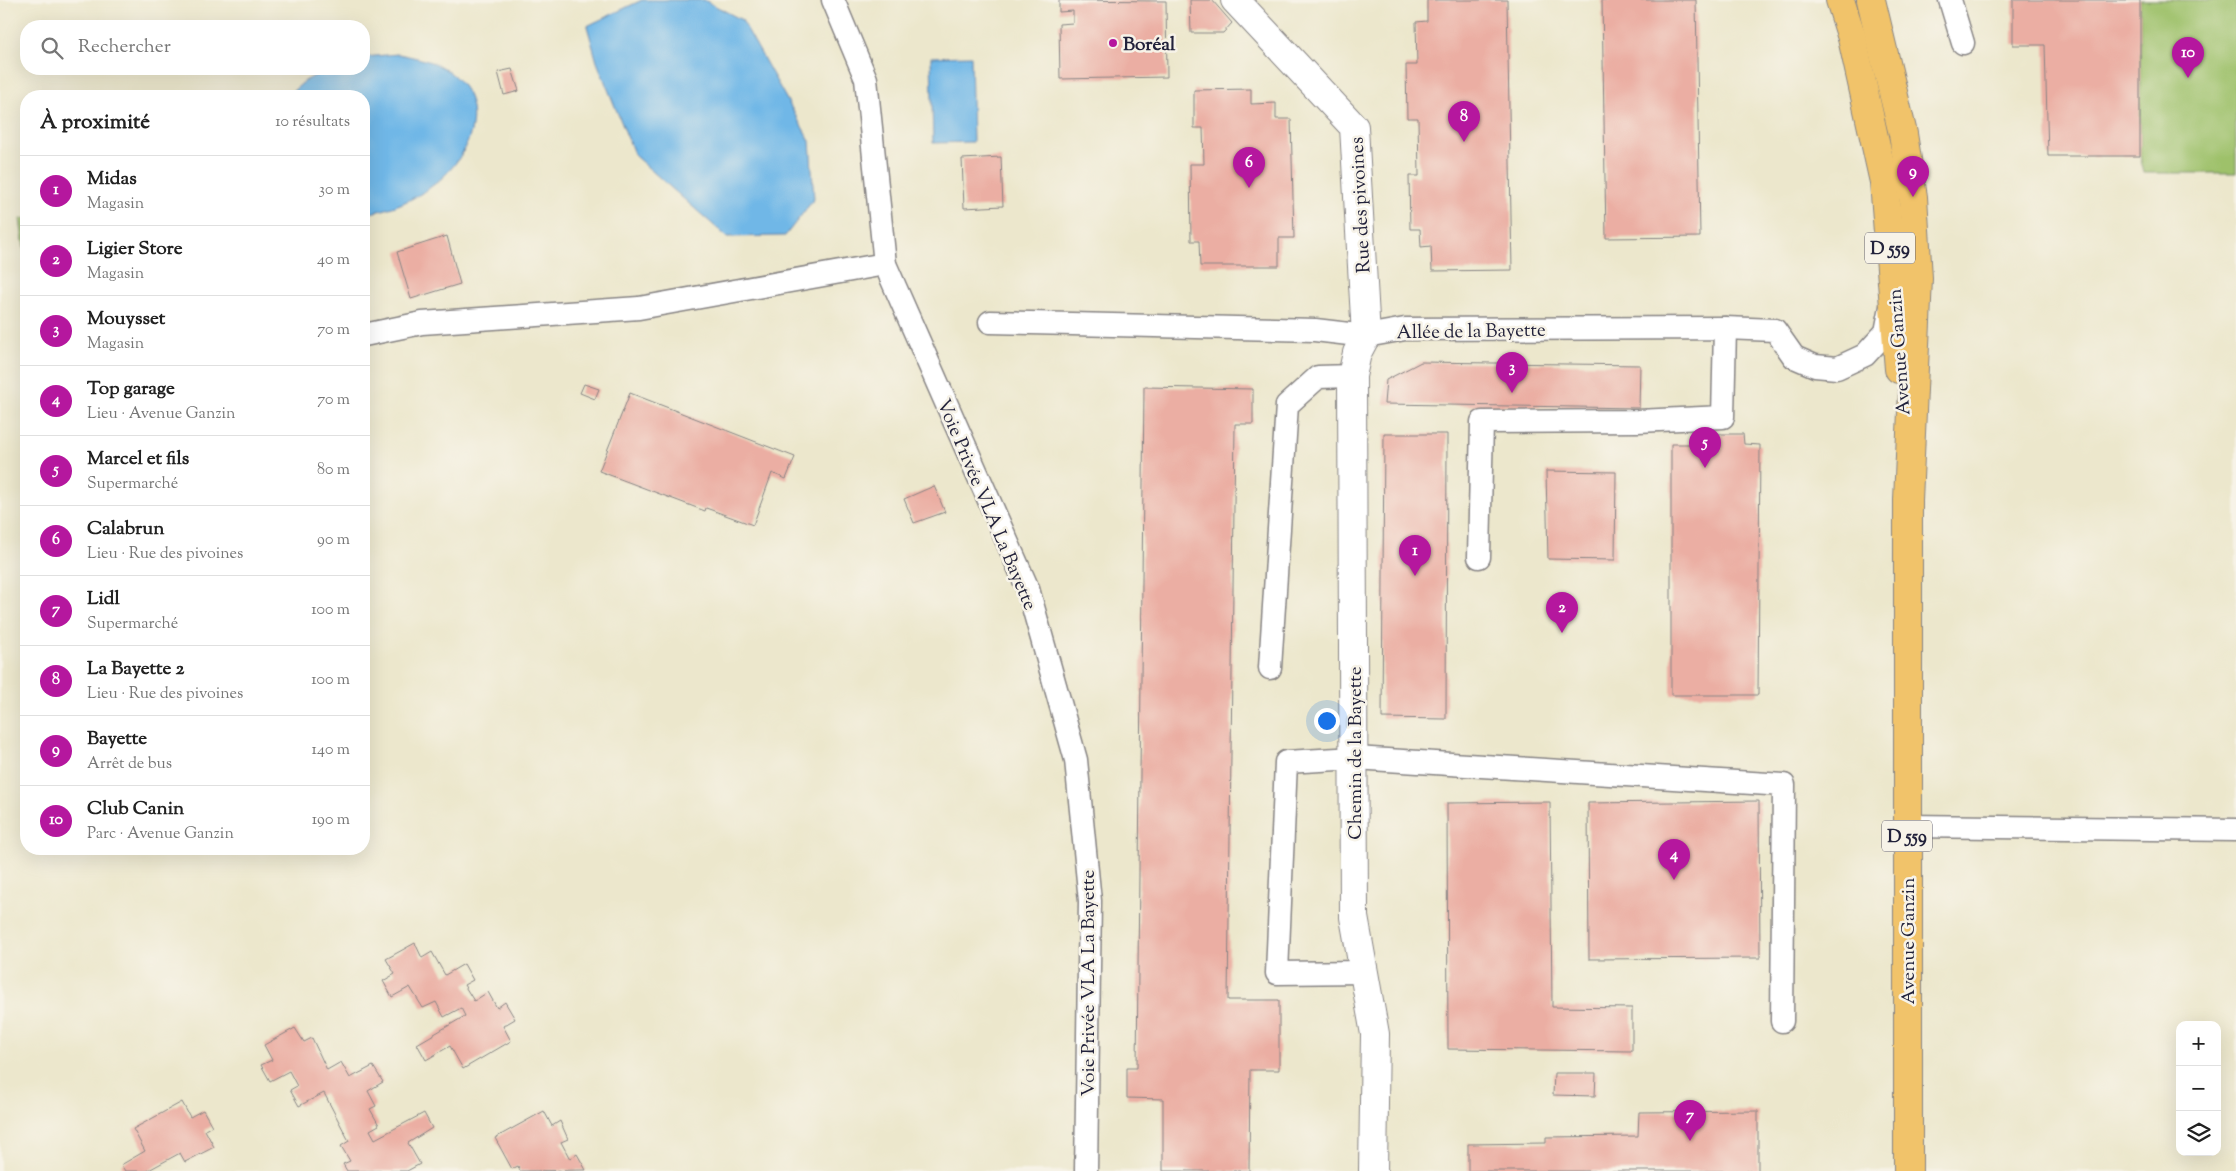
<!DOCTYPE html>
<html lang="fr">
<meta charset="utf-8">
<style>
:root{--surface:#fff;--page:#f2f2f2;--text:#222;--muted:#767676;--line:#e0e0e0;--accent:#b5179e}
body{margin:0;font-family:"Sorts Mill Goudy",serif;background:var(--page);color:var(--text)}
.controls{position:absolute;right:15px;bottom:15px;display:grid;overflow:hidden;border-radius:10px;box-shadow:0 5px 20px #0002}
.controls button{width:45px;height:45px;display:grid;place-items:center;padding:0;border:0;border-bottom:1px solid var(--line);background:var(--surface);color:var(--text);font:25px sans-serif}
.you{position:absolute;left:1326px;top:720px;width:18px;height:18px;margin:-12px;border:4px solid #fff;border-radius:50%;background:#1a73e8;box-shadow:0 0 0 8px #1a73e833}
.badge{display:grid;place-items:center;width:32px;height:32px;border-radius:50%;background:var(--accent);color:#fff;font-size:16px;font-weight:700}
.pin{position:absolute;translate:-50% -41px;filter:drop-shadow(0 1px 2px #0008)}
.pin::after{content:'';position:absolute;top:26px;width:18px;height:15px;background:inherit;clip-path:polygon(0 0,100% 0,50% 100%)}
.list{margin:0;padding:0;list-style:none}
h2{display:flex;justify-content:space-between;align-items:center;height:65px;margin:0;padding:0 20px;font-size:21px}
h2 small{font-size:16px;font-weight:400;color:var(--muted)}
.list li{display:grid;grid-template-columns:32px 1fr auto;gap:15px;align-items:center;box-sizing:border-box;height:70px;padding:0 20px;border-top:1px solid var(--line)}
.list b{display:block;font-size:19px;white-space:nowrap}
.list p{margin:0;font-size:16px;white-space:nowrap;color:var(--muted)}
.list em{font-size:16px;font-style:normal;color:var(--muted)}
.icon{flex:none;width:28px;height:28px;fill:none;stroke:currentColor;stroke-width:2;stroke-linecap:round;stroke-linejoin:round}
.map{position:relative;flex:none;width:2236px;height:1171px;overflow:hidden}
.search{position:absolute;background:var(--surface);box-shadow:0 5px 20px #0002;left:20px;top:20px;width:350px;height:55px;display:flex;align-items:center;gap:12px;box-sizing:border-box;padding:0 18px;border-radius:20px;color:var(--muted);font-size:19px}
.panel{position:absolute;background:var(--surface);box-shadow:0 5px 20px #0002;left:20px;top:90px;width:350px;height:765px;border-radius:20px}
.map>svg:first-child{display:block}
.green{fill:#9ec16a;stroke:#607252}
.water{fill:#70b7e7;stroke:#496c91}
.building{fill:#ebaea3}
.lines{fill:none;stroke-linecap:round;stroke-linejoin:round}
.lane-casing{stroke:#878484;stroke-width:25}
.street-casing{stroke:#878484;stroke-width:30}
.primary-casing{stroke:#878484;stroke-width:30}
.lane{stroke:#fff;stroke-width:22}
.street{stroke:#fff;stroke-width:28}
.primary{stroke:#f1c36a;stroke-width:28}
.poi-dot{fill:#b5179e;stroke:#f7f3e8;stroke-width:2}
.labels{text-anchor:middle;stroke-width:5;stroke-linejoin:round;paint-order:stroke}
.shield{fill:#f7f3e8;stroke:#62616f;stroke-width:1}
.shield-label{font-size:18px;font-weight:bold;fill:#22223b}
.poi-label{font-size:19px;font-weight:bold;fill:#22223b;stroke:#f7f3e8;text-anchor:start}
.street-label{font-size:19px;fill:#22223b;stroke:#f7f3e8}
</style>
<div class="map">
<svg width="2236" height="1171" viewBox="0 0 2236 1171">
<rect width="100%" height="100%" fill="#f7f3e8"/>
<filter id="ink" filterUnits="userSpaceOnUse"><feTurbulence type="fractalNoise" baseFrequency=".02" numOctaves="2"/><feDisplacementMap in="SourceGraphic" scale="10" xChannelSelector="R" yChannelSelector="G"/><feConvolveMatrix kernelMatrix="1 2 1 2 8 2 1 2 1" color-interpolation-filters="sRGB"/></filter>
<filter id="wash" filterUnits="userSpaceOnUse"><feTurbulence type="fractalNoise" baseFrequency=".0096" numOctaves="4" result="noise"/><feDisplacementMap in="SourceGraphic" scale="20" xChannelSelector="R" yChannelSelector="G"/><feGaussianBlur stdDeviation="1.12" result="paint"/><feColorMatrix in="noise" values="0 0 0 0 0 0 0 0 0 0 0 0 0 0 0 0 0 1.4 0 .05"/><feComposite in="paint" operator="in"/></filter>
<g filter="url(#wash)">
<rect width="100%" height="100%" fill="#ece7cc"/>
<g class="green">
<polygon points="2140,0 2236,0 2236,173 2144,173 2140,156"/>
<polygon points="26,218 26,264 20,219"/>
</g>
<g class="water">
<polygon points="642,0 704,0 742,20 810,141 814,199 785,236 727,237 635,156 597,62 587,26"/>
<path d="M398,54c15,3 33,6 47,15 46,30 29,84 -9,114 -21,17 -46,27 -72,31v-118h-77l18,-15 22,-12h37v-12z"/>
<polygon points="971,56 973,142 933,143 931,57"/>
</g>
<g id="blocks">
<g class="building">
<polygon points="1059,0 1166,1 1167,77 1060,79 1059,24 1073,23 1073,11 1059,12"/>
<polygon points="1190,0 1212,0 1232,23 1223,33 1191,33"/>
<polygon points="1427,0 1507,0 1512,270 1432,271 1431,246 1421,247 1420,229 1410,229 1409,176 1419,176 1418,118 1407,118 1406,65 1417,65 1416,22 1427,21"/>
<polygon points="1602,0 1696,0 1700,237 1606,238"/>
<polygon points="2013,0 2140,0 2140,156 2048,156 2045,45 2013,45"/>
<polygon points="512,69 519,91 504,95 498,72"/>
<polygon points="1251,89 1251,104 1276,103 1276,119 1291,119 1294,238 1279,238 1279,266 1200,266 1199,241 1191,241 1190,164 1204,164 1203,128 1194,128 1194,90"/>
<polygon points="1001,157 1003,206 964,208 962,159"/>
<polygon points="447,236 460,284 411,299 397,252"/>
<polygon points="1421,362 1640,365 1639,408 1384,404 1386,380"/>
<polygon points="584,384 599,389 595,399 580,393"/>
<polygon points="1144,387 1253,389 1253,424 1235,424 1228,1000 1279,1000 1279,1070 1250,1070 1249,1171 1163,1171 1163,1099 1127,1098 1127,1068 1137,1068"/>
<polygon points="630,393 795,457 786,479 772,473 753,525 706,508 705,511 599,471"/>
<polygon points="1384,434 1447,434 1446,719 1382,718"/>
<polygon points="1702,434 1743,434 1744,444 1760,445 1758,695 1671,695 1671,444 1702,444"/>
<polygon points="1546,471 1616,472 1615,560 1548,559"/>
<polygon points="934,486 945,512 914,523 904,499"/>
<polygon points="1759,801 1760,958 1589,959 1588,803"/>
<polygon points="1550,802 1552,1007 1632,1008 1632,1051 1448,1049 1447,803"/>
<polygon points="415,943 422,958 432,952 445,975 464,964 473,980 464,985 474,1001 488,992 497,1008 505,1002 515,1019 503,1026 511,1041 463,1069 450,1046 426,1060 417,1044 465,1016 461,1008 444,1017 436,1002 423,1008 410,987 392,997 383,981 395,974 386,959"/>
<polygon points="295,1028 304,1042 312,1038 327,1070 341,1062 350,1078 373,1066 383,1082 368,1091 376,1106 370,1109 379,1125 370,1130 375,1139 424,1113 432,1128 408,1143 420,1164 407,1171 347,1171 343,1164 350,1161 341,1146 349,1141 324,1093 299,1106 290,1090 297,1086 289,1071 270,1081 261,1065 272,1060 264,1045"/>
<polygon points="1554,1073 1596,1073 1595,1096 1553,1095"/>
<polygon points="182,1102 190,1117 203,1110 212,1126 205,1130 214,1147 185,1162 180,1153 147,1171 125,1171 121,1165 145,1151 133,1129"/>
<polygon points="544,1111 552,1126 560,1121 568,1139 561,1142 570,1159 577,1154 586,1170 520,1171 518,1166 512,1169 495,1138"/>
<polygon points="1758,1111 1758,1171 1468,1171 1468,1144 1546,1143 1546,1137 1638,1136 1639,1112"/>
</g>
</g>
</g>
<g filter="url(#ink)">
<use href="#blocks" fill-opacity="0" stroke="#878484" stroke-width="1"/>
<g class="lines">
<g class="lane-casing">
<g id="lane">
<polyline points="833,0 866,79 885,264 1028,589 1076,760 1090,901 1086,1171"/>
<polyline points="1950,0 1963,43"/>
<polyline points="990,322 1315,330 1366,336 1405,329 1725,328 1775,330 1794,357 1815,366 1837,368 1865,355 1886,332 1891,307"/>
<polyline points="364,335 422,323 639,308 885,264"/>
<polyline points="1479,557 1482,422 1638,421 1723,417 1725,328"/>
<polyline points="1270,668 1287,405 1318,377 1352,376"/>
<polyline points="1907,826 2236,830"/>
<polyline points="1364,972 1277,973 1286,762 1355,758 1784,785 1782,1021"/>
</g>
</g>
<g class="street-casing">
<polyline id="street" points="1235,0 1354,127 1366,336 1357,353 1352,376 1354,917 1375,1034 1373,1171"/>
</g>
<g class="primary-casing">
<g id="primary">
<polyline points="1840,0 1852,38 1884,182 1899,369"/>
<polyline points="1871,0 1903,134 1913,197 1918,278 1908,500 1908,1171"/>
</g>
</g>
<use href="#lane" class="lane"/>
<use href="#street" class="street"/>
<use href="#primary" class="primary"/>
</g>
</g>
<circle class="poi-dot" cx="1113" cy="43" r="5"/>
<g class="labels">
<g class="shield">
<rect x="1865" y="232.5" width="50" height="31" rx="4"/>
<rect x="1882" y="820.5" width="50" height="31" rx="4"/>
</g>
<g class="shield-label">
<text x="1890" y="254">D 559</text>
<text x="1907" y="842">D 559</text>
</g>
<g class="poi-label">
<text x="1123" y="50">Boréal</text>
</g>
<g class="street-label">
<text transform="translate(1359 205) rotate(-93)" y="7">Rue des pivoines</text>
<text transform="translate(1471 330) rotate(-1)" y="7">Allée de la Bayette</text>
<text transform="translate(1898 352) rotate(-94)" y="7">Avenue Ganzin</text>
<text transform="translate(988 504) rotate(67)" y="7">Voie Privée VLA La Bayette</text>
<text transform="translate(1354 753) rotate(-90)" y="7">Chemin de la Bayette</text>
<text transform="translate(1907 941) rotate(-90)" y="7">Avenue Ganzin</text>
<text transform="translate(1087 983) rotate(-90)" y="7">Voie Privée VLA La Bayette</text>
</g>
</g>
</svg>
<div class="controls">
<button>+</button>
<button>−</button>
<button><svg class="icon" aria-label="layers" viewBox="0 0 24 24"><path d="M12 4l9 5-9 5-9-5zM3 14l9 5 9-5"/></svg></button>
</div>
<div class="you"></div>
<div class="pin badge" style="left:1415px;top:576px">1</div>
<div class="pin badge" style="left:1562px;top:633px">2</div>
<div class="pin badge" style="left:1512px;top:393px">3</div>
<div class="pin badge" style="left:1674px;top:880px">4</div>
<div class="pin badge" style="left:1705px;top:468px">5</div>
<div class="pin badge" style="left:1249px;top:188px">6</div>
<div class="pin badge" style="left:1690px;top:1141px">7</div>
<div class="pin badge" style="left:1464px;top:142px">8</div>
<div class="pin badge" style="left:1913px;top:197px">9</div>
<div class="pin badge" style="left:2188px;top:78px">10</div>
<div class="search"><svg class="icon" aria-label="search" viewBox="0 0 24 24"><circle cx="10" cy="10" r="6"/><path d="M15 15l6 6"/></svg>Rechercher</div>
<section class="panel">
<h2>À proximité<small>10 résultats</small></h2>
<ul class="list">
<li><span class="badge">1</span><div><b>Midas</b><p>Magasin</p></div><em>30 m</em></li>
<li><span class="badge">2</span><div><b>Ligier Store</b><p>Magasin</p></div><em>40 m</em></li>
<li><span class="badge">3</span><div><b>Mouysset</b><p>Magasin</p></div><em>70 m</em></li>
<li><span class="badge">4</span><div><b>Top garage</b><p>Lieu · Avenue Ganzin</p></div><em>70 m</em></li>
<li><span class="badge">5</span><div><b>Marcel et fils</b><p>Supermarché</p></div><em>80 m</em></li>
<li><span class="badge">6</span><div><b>Calabrun</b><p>Lieu · Rue des pivoines</p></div><em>90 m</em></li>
<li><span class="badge">7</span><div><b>Lidl</b><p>Supermarché</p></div><em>100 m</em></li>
<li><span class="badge">8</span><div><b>La Bayette 2</b><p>Lieu · Rue des pivoines</p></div><em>100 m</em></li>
<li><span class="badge">9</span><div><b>Bayette</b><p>Arrêt de bus</p></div><em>140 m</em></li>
<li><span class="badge">10</span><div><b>Club Canin</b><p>Parc · Avenue Ganzin</p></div><em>190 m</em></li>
</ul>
</section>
</div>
